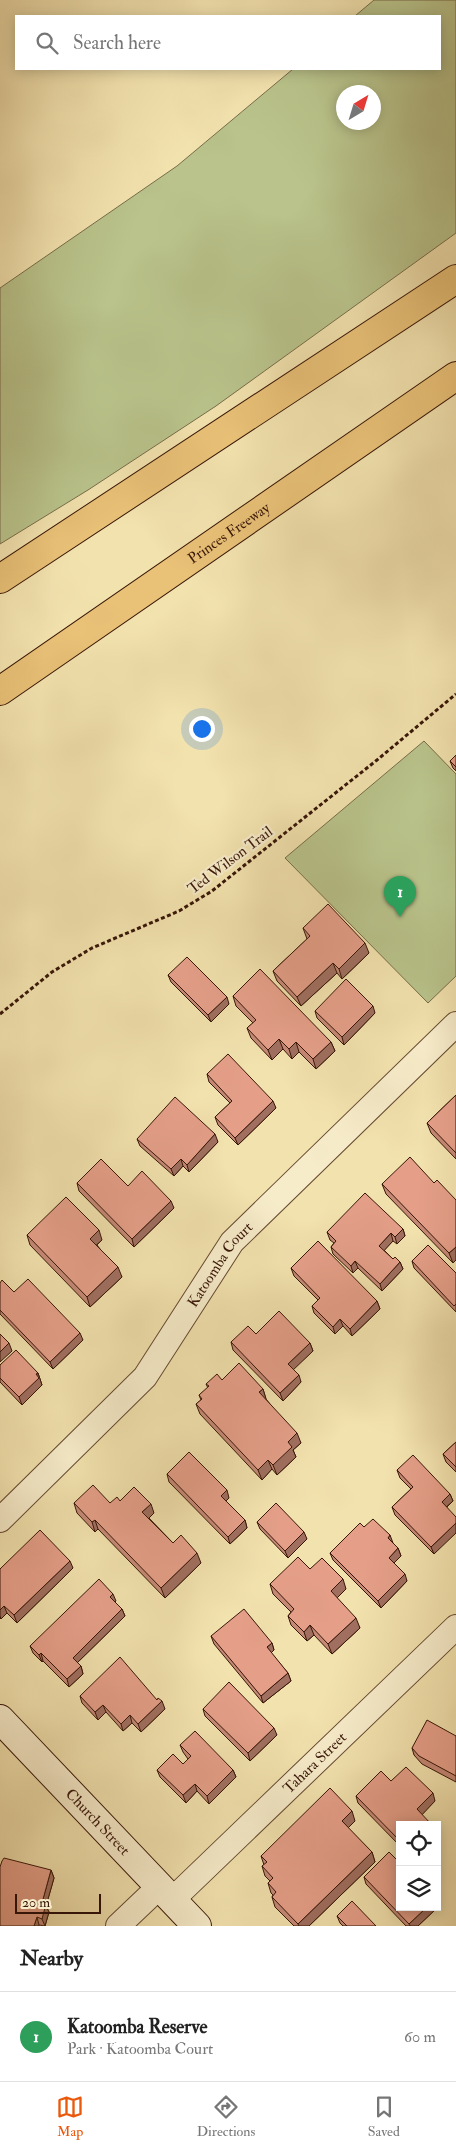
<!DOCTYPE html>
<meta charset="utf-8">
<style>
:root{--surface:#fff;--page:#f6f6f6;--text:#222;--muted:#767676;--line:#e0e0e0;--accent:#ea580c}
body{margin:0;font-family:"IM FELL Double Pica",serif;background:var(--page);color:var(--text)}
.controls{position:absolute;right:15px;bottom:15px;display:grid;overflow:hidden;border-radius:0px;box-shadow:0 2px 12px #0003}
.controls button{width:45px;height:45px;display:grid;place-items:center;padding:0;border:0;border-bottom:1px solid var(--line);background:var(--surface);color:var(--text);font:25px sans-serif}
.compass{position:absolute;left:336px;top:85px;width:45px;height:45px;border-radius:50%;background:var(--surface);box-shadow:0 2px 12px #0003;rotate:38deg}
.scale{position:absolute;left:15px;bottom:12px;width:86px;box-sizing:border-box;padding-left:5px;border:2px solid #381608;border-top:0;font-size:14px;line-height:18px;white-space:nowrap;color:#381608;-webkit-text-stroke:4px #f7ecca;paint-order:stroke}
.you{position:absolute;left:201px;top:728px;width:18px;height:18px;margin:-12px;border:4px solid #fff;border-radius:50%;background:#1a73e8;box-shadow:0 0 0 8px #1a73e833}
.badge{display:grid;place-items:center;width:32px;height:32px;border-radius:50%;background:var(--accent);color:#fff;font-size:16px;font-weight:700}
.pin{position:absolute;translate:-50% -41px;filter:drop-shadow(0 1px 2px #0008)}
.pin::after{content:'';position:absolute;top:26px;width:18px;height:15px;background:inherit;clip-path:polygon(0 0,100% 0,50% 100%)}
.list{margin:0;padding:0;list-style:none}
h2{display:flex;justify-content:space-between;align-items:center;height:65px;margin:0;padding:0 20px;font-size:21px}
h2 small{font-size:16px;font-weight:400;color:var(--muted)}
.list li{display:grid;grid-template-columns:32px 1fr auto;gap:15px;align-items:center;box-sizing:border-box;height:90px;padding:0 20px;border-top:1px solid var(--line)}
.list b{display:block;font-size:19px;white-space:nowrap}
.list p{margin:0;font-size:16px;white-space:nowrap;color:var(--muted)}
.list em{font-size:16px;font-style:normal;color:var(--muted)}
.icon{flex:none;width:28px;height:28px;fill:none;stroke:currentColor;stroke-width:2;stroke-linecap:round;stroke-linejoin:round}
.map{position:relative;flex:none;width:456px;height:1926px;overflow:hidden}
.search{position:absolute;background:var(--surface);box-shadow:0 2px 12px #0003;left:15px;right:15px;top:15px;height:55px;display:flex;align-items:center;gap:12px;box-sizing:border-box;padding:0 18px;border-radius:0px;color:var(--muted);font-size:19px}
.sheet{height:155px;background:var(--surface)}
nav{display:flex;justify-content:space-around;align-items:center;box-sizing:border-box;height:70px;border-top:1px solid var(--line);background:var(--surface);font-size:14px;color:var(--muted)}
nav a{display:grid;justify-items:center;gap:2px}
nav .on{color:var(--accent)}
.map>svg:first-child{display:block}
.green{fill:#b9c38b;stroke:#786c4a;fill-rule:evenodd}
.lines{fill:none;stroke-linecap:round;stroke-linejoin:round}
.street-casing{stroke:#664932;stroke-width:26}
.secondary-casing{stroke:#381608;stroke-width:30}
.highway-casing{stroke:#381608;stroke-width:30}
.path{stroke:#381608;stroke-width:3;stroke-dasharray:4 2.5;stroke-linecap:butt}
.street{stroke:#f7ecca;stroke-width:24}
.secondary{stroke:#f7ecca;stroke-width:28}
.highway{stroke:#e9c177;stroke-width:28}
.wall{fill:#c58976;stroke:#381608}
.shaded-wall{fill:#a06f60;stroke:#381608}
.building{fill:#e59f89;stroke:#381608}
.labels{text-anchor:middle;stroke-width:4.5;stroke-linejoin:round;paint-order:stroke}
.street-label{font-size:15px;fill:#381608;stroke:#f7ecca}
</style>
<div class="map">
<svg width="456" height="1926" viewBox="0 0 456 1926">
<rect width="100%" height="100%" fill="#f2e2ae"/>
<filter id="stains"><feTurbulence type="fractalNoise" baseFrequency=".004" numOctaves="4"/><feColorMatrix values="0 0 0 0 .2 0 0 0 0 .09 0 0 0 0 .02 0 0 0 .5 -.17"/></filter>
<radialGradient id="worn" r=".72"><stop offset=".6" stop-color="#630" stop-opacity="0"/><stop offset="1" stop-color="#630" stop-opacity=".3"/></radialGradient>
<g class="green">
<path d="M374,0h82v233l-240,173 -128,84 -88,54v-256l177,-122 116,-97h147v-53h-85zM344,92h30v30h-30z"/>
<polygon points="424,741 456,774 456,976 428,1003 285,858"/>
</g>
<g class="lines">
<g class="street-casing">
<g id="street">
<path id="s1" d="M0,1520l145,-143 87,-135 224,-218"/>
<path id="s2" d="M172,1900l284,-273"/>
<polyline points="118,1926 159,1887"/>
</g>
</g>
<g class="secondary-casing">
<g id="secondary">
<path id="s3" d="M0,1719l197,207"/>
</g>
</g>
<g class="highway-casing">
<g id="highway">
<polyline points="0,579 456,279"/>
<path id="s4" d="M0,691l456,-315"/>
</g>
</g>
<polyline class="path" points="0,1014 52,972 92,948 179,911 212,891 377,760 456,694"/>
<use href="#street" class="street"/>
<use href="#secondary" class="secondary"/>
<use href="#highway" class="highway"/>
</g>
<g class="wall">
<polygon points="456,755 456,771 453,768 450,761"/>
<polygon points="303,928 369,953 342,979 337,973 301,1006 277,981 273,971 307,939"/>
<polygon points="168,975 229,1004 211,1022 171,982"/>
<polygon points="233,996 331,1042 335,1051 316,1069 299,1052 292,1059 283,1049 272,1060 251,1038 247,1028 253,1023 236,1006"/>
<polygon points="315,1011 375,1013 344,1045 317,1018"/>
<polygon points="207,1074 276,1108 238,1145 218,1125 215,1117 230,1103 209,1082"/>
<polygon points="456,1095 456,1159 431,1133 427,1123"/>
<polygon points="137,1139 218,1142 189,1172 183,1166 174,1176 140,1146"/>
<polygon points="77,1183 128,1186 174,1208 134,1247 79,1191"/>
<polygon points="382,1184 456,1200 456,1260 453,1263 386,1194"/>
<polygon points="403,1229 405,1236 397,1244 393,1241 384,1250 393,1259 400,1262 403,1269 382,1291 358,1268 353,1273 333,1254 331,1247 334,1243 330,1240 327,1232"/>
<polygon points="27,1235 102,1240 97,1245 122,1277 90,1307 30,1245"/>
<polygon points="412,1261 456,1273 456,1312 414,1268"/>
<polygon points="291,1268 377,1301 380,1309 352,1336 343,1326 335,1334 314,1313 312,1306 318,1300 294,1276"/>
<polygon points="0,1283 83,1340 53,1369 0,1314"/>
<polygon points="256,1334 310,1343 313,1351 293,1369 301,1382 283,1401 233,1350 231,1342"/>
<polygon points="0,1365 38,1373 42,1385 22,1405 0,1382"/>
<polygon points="222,1380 263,1389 266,1399 301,1443 293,1450 296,1457 277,1475 272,1469 262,1480 200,1414 196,1404 201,1400 199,1395 208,1388 206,1384"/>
<polygon points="456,1442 456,1472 446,1462 443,1454"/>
<polygon points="397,1470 450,1494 453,1501 447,1507 434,1554 395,1515 392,1507 411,1489 400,1478"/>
<polygon points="167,1474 229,1498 226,1501 245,1520 247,1528 230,1544 169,1482"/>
<polygon points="120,1501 154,1513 149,1518 173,1543 201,1563 165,1598 98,1529 95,1532 77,1513 74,1503 110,1503"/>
<polygon points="257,1522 307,1539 288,1558 260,1529"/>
<polygon points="364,1527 393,1543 398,1548 401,1556 394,1563 407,1581 381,1608 333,1560 330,1553"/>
<polygon points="73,1568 17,1623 7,1613 1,1619 0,1618 0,1569"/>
<polygon points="310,1569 346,1589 337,1598 360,1628 332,1654 314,1635 307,1641 291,1625 288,1616 291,1612 273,1594 270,1584"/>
<polygon points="116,1601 115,1602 122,1609 125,1616 77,1663 81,1666 83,1674 69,1687 43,1661 42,1662 33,1653 30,1646"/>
<polygon points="211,1636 272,1643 274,1650 271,1653 288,1673 291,1681 263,1703 214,1644"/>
<polygon points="80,1696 165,1709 141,1732 132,1723 123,1731 106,1712 98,1720 82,1703"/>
<polygon points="203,1709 277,1735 250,1761 205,1716"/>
<polygon points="456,1736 456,1782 422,1764 414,1755 412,1748"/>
<polygon points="180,1745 233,1770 236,1777 209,1804 197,1791 186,1803 160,1777 157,1770 183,1764 188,1759 183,1752"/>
<polygon points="391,1781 435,1801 422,1814 400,1825 400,1846 358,1803 356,1796"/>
<polygon points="355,1821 348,1828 372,1852 375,1862 309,1926 294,1926 275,1907 272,1897 273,1895 271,1893 268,1883 270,1881 265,1876 262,1866 264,1865 261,1856"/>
<polygon points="51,1870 54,1878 46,1906 49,1912 45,1926 39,1925 0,1926"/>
<polygon points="364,1877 437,1907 437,1905 438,1907 418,1926 406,1926 366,1884"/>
<polygon points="337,1916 376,1926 343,1926 340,1923"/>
</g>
<g class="shaded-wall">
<polygon points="365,943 369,953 342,979 339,969"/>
<polygon points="333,963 337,973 301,1006 297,997"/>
<polygon points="227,997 229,1004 211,1022 208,1015"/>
<polygon points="373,1006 375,1013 344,1045 342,1037"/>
<polygon points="279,1039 283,1049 272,1060 268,1050"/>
<polygon points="296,1042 299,1052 292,1059 289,1049"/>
<polygon points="331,1042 335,1051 316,1069 313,1059"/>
<polygon points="273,1101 276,1108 238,1145 235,1138"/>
<polygon points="215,1134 218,1142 189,1172 187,1165"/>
<polygon points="181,1159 183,1166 174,1176 171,1169"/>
<polygon points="171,1201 174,1208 134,1247 132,1239"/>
<polygon points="403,1229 405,1236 397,1244 395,1237"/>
<polygon points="99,1230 102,1240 93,1248 90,1239"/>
<polygon points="391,1233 393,1241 382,1253 379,1246"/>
<polygon points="456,1247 456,1260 453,1263 449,1253"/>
<polygon points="355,1261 358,1268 353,1273 351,1266"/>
<polygon points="400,1262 403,1269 382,1291 380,1284"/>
<polygon points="118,1267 122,1277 90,1307 87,1297"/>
<polygon points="377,1301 380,1309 352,1336 350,1329"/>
<polygon points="340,1319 343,1326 335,1334 333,1327"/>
<polygon points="80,1333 83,1340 53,1369 50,1362"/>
<polygon points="9,1343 12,1351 0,1362 0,1352"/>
<polygon points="310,1343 313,1351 291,1372 288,1364"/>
<polygon points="38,1373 42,1385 22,1405 19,1397"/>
<polygon points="299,1375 301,1382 283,1401 280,1393"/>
<polygon points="263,1389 266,1399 263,1402 259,1392"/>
<polygon points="297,1433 301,1443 293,1450 296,1457 277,1475 273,1465 288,1442"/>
<polygon points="268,1460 272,1469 262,1480 258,1470"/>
<polygon points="227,1490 229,1498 224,1503 221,1496"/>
<polygon points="450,1494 453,1501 444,1509 442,1502"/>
<polygon points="151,1504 154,1513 146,1521 142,1512"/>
<polygon points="95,1520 98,1529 95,1532 92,1522"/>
<polygon points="245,1520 247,1528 230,1544 228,1537"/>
<polygon points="456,1523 456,1533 434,1554 431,1547"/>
<polygon points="304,1532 307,1539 288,1558 285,1551"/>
<polygon points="390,1535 393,1543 388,1538"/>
<polygon points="398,1548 401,1556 392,1565 389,1558"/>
<polygon points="197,1553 201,1563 165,1598 161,1588"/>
<polygon points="70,1561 73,1568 17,1623 14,1615"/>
<polygon points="405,1574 407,1581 381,1608 378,1601"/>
<polygon points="343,1579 346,1589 334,1601 331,1591"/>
<polygon points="113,1594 116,1601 112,1604 110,1597"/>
<polygon points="4,1606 7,1613 1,1619 0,1616 0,1610"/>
<polygon points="122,1609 125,1616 75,1665 73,1658"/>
<polygon points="356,1618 360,1628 332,1654 328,1644"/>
<polygon points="310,1625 314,1635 307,1641 304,1632"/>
<polygon points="272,1643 274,1650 269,1655 267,1647"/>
<polygon points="41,1653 43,1661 42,1662 39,1655"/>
<polygon points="81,1666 83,1674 69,1687 67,1679"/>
<polygon points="288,1673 291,1681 263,1703 261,1696"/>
<polygon points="162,1701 165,1709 141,1732 138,1724"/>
<polygon points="103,1705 106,1712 98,1720 95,1712"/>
<polygon points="130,1715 132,1723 123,1731 121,1724"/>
<polygon points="274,1728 277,1735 250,1761 248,1753"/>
<polygon points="233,1770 236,1777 209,1804 207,1796"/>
<polygon points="195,1784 197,1791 186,1803 183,1795"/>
<polygon points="433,1793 435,1801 420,1817 417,1809"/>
<polygon points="352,1811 355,1821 345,1831 342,1821"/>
<polygon points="372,1852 375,1862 309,1926 299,1926 298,1924"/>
<polygon points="51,1870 54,1878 46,1906 49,1912 45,1926 42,1919 42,1903"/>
<polygon points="437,1905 438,1907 418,1926 410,1926 409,1924 427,1907 437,1907"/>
<polygon points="37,1917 39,1925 39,1926 34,1926"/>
</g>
<g class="building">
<polygon points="456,755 456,767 450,761"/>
<polygon points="328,904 365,943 339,969 333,963 297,997 273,971 310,936 303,928"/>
<polygon points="187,957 227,997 208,1015 168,975"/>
<polygon points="260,969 331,1042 313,1059 296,1042 289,1049 279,1039 268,1050 247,1028 256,1020 233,996"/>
<polygon points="346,979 373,1006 342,1037 315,1011"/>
<polygon points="228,1054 273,1101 235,1138 215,1117 232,1101 207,1074"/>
<polygon points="456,1095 456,1153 427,1123"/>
<polygon points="175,1097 215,1134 187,1165 181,1159 171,1169 137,1139"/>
<polygon points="410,1157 434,1183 437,1180 456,1200 456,1247 449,1253 382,1184"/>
<polygon points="101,1159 128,1186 142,1171 171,1201 132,1239 77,1183"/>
<polygon points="365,1193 403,1229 395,1237 391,1233 379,1246 393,1259 395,1257 400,1262 380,1284 355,1261 351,1266 331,1247 336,1241 327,1232"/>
<polygon points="66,1197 99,1230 90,1239 118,1267 87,1297 27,1235"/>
<polygon points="318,1241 377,1301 350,1329 340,1319 333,1327 312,1306 320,1298 291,1268"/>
<polygon points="428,1245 456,1273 456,1304 454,1306 412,1261"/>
<polygon points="28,1279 80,1333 50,1362 0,1310 0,1283 2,1280 14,1292"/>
<polygon points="279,1311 310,1343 288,1364 299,1375 280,1393 231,1342 248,1326 256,1334"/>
<polygon points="0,1334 9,1343 0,1352"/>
<polygon points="16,1350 38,1373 36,1374 39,1378 19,1397 0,1378 0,1365"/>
<polygon points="239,1363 263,1389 259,1392 297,1433 288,1442 292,1447 273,1465 268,1460 258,1470 196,1404 202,1399 199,1395 209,1386 206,1384 217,1374 222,1380"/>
<polygon points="456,1442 456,1467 443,1454"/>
<polygon points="189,1452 227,1490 221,1496 245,1520 228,1537 167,1474"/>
<polygon points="413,1455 450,1494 442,1502 456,1517 456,1523 431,1547 392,1507 413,1487 397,1470"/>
<polygon points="93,1485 110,1503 117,1497 120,1501 134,1487 151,1504 142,1512 173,1543 181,1535 197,1553 161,1588 95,1520 92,1522 74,1503"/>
<polygon points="276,1503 304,1532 285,1551 257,1522"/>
<polygon points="373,1519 390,1535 388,1538 398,1548 389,1558 405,1574 378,1601 330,1553 360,1523 364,1527"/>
<polygon points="40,1530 70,1561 14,1615 4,1606 0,1610 0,1569"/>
<polygon points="298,1557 310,1569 322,1558 343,1579 331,1591 356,1618 328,1644 310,1625 304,1632 288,1616 294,1609 270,1584"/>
<polygon points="99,1579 113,1594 110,1597 122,1609 73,1658 81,1666 67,1679 41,1653 39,1655 30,1646"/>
<polygon points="244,1609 272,1643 267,1647 288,1673 261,1696 211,1636"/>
<polygon points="120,1657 157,1700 158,1698 162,1701 138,1724 130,1715 121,1724 103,1705 95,1712 80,1696"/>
<polygon points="229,1682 274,1728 248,1753 203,1709"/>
<polygon points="427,1720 456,1736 456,1776 419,1756 412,1748"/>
<polygon points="195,1731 233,1770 207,1796 195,1784 183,1795 157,1770 173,1754 183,1764 191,1756 180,1745"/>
<polygon points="406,1767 433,1793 417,1809 432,1825 400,1825 400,1841 356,1796 381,1771 391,1781"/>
<polygon points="330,1788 352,1811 342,1821 372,1852 298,1924 272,1897 276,1892 268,1883 273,1878 262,1866 267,1862 261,1856"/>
<polygon points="389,1852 400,1863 400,1907 427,1907 409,1924 364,1877"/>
<polygon points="4,1858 51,1870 42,1903 46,1904 42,1919 37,1917 34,1926 0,1926 0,1867 2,1861"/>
<polygon points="352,1901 376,1926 347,1926 337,1916"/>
</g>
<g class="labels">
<g class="street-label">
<text dy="5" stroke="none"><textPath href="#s4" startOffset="278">Princes Freeway</textPath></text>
<text transform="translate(230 860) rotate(-37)" y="5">Ted Wilson Trail</text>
<text dy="5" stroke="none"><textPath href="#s1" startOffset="339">Katoomba Court</textPath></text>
<text dy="5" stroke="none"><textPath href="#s2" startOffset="198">Tahara Street</textPath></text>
<text dy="5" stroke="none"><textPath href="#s3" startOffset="142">Church Street</textPath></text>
</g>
</g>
<rect width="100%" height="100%" filter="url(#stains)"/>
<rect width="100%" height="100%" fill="url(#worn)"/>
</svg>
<div class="controls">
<button><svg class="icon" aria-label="locate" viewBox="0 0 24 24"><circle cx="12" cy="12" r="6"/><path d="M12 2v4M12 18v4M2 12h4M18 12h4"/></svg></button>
<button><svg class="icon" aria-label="layers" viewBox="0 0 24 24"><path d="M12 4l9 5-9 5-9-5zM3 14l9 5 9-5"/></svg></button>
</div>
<svg class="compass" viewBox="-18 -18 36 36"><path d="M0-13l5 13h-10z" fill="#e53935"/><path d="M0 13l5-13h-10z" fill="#767676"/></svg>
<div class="scale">20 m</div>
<div class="you"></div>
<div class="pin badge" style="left:400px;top:917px;background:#2e9e5b">1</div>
<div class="search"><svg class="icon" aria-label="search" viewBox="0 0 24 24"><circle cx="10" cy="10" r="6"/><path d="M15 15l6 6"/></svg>Search here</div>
</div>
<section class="sheet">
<h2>Nearby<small></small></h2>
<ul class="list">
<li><span class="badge" style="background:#2e9e5b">1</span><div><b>Katoomba Reserve</b><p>Park · Katoomba Court</p></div><em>60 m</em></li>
</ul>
</section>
<nav>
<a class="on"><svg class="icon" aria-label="map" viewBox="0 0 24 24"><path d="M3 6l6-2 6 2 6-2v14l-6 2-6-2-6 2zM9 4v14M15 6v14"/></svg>Map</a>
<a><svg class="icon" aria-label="directions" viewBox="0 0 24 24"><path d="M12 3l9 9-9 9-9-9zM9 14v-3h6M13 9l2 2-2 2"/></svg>Directions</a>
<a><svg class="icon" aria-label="saved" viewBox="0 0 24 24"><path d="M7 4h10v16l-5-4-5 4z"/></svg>Saved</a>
</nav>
